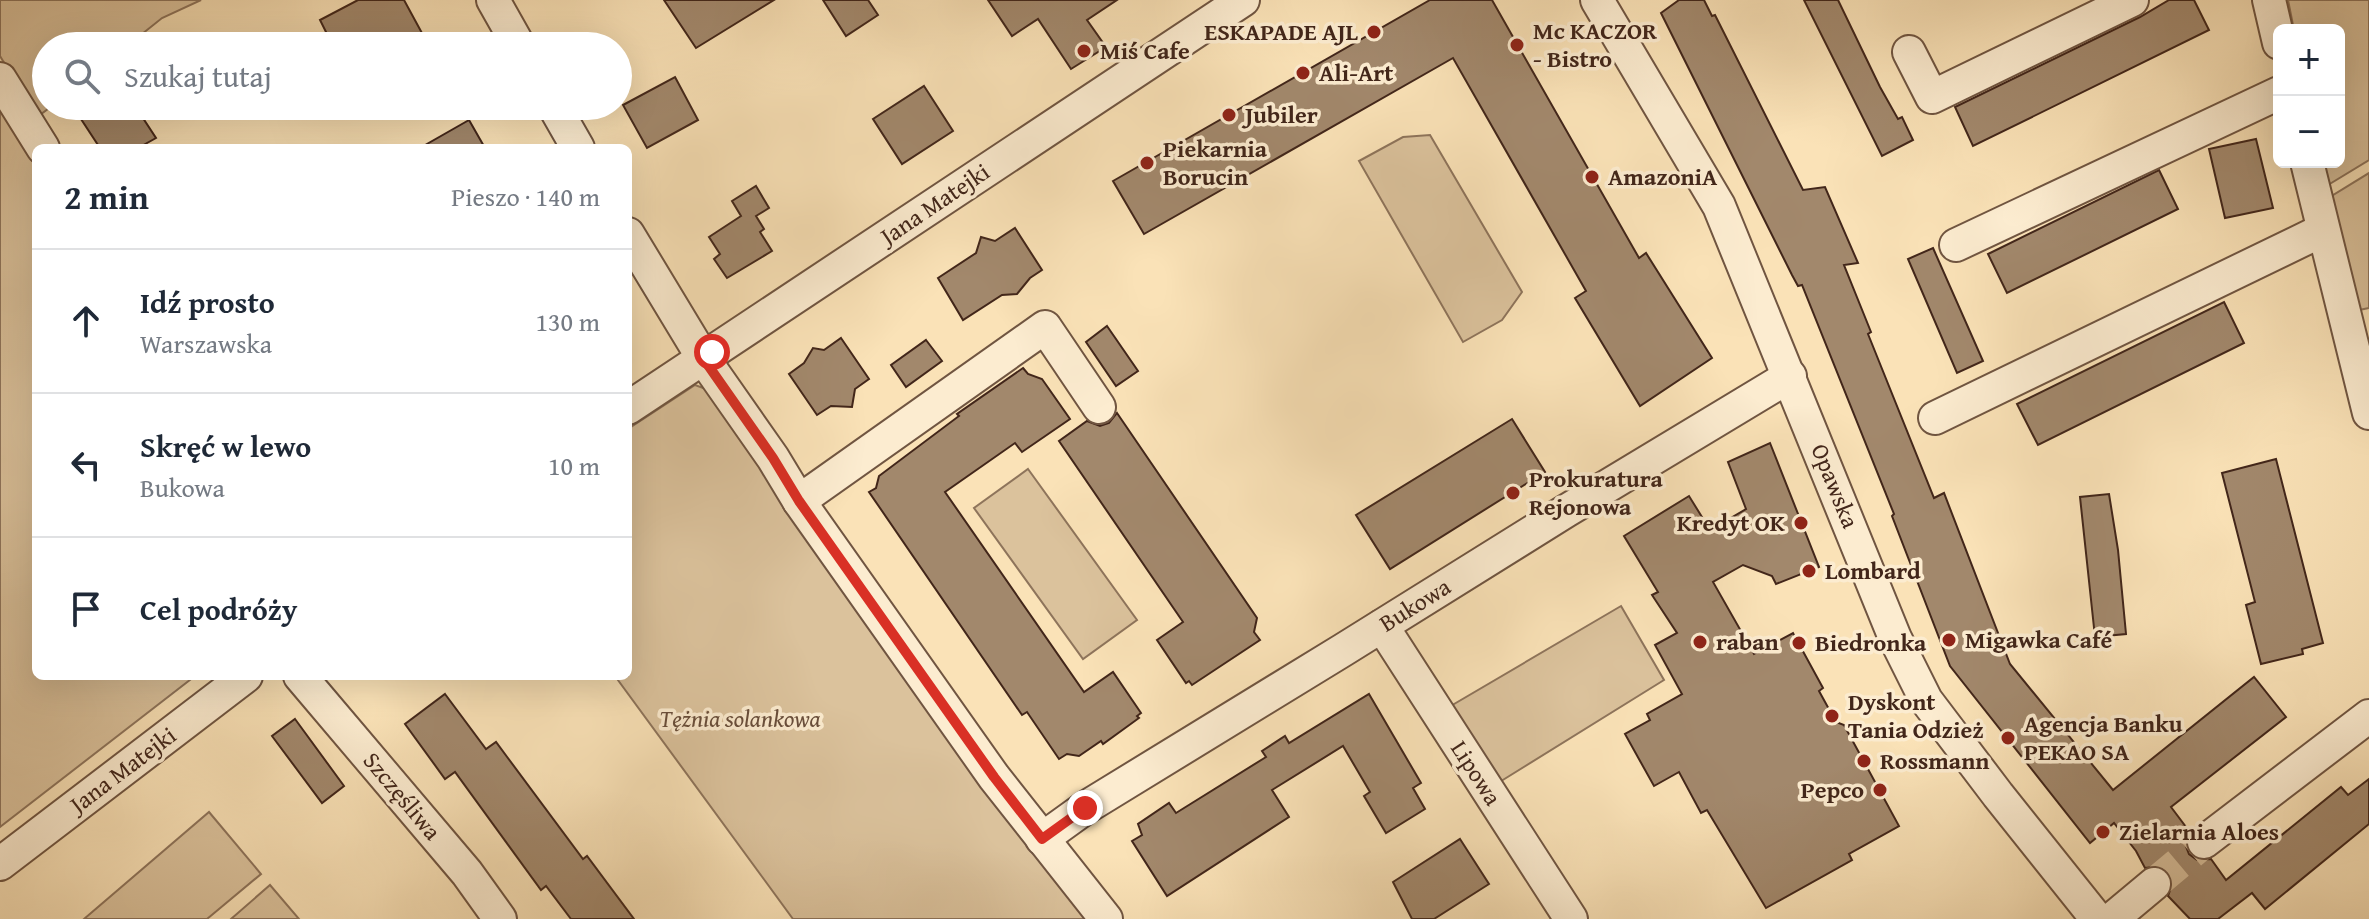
<!DOCTYPE html>
<html lang="pl">
<meta charset="utf-8">
<style>
:root{--surface:#fff;--page:#f6f6f7;--text:#1f2937;--muted:#747a83;--line:#e0e1e3}
body{margin:0;font-family:"Gentium Book Plus",serif;background:var(--page);color:var(--text)}
.controls{position:absolute;right:24px;top:24px;display:grid;overflow:hidden;border-radius:12px;box-shadow:0 8px 32px #0002}
.controls button{width:72px;height:72px;display:grid;place-items:center;padding:0;border:0;border-bottom:2px solid var(--line);background:var(--surface);color:var(--text);font:40px sans-serif}
.stop{position:absolute;width:24px;height:24px;margin:-18px;border:6px solid #d93025;border-radius:50%;background:#fff}
.stop.end{background:#d93025;border-color:#fff;box-shadow:0 2px 8px #0008}
.list{margin:0;padding:0;list-style:none}
h2{display:flex;justify-content:space-between;align-items:center;height:104px;margin:0;padding:0 32px;font-size:34px}
h2 small{font-size:26px;font-weight:400;color:var(--muted)}
.list li{display:grid;grid-template-columns:52px 1fr auto;gap:24px;align-items:center;box-sizing:border-box;height:144px;padding:0 32px;border-top:2px solid var(--line)}
.list b{display:block;font-size:30px;white-space:nowrap}
.list p{margin:0;font-size:26px;white-space:nowrap;color:var(--muted)}
.list em{font-size:26px;font-style:normal;color:var(--muted)}
.icon{flex:none;width:44px;height:44px;fill:none;stroke:currentColor;stroke-width:2;stroke-linecap:round;stroke-linejoin:round}
.map{position:relative;flex:none;width:2369px;height:919px;overflow:hidden}
.search{position:absolute;background:var(--surface);box-shadow:0 8px 32px #0002;left:32px;top:32px;width:600px;height:88px;display:flex;align-items:center;gap:20px;box-sizing:border-box;padding:0 28px;border-radius:44px;color:var(--muted);font-size:30px}
.panel{position:absolute;background:var(--surface);box-shadow:0 8px 32px #0002;left:32px;top:144px;width:600px;height:536px;border-radius:12px}
.map>svg:first-child{display:block}
.green{fill:#dbc29c;stroke:#8e745b;stroke-width:2}
.building{fill:#a2886c;stroke:#42261a;stroke-width:2}
.lines{fill:none;stroke-linecap:round;stroke-linejoin:round}
.street-tunnel{stroke:#d5bc98;stroke-width:32;stroke-dasharray:32 16;stroke-linecap:butt}
.street-casing{stroke:#705541;stroke-width:36}
.street{stroke:#fcecd0;stroke-width:32}
.route{stroke:#d93025;stroke-width:10}
.poi-dot{fill:#8f2418;stroke:#fcecd0;stroke-width:3}
.labels{text-anchor:middle;stroke-width:7;stroke-linejoin:round;paint-order:stroke}
.poi-label{font-size:24px;font-weight:bold;fill:#42261a;stroke:#fcecd0;text-anchor:start}
.street-label{font-size:24px;fill:#42261a;stroke:#fcecd0}
.park-label{font-size:24px;font-style:italic;fill:#684d3a;stroke:#fcecd0}
</style>
<div class="map">
<svg width="2369" height="919" viewBox="0 0 2369 919">
<rect width="100%" height="100%" fill="#fae2b7"/>
<filter id="stains"><feTurbulence type="fractalNoise" baseFrequency=".0025" numOctaves="4"/><feColorMatrix values="0 0 0 0 .2 0 0 0 0 .09 0 0 0 0 .02 0 0 0 .5 -.17"/></filter>
<radialGradient id="worn" r=".72"><stop offset=".6" stop-color="#630" stop-opacity="0"/><stop offset="1" stop-color="#630" stop-opacity=".3"/></radialGradient>
<g class="green">
<polygon points="0,0 201,0 162,18 127,46 46,46 46,106 52,106 37,117 0,56"/>
<polygon points="2288,0 2369,0 2369,160 2328,185 2323,162 2339,162 2339,30 2294,30"/>
<polygon points="0,108 36,167 36,676 195,676 0,827"/>
<polygon points="1430,135 1522,292 1502,320 1463,342 1359,161 1403,137"/>
<polygon points="2369,173 2369,308 2359,310 2330,197"/>
<polygon points="695,385 706,389 1087,919 793,919 615,676 628,676 628,429"/>
<polygon points="1028,469 1137,620 1083,659 974,508"/>
<polygon points="1621,606 1664,680 1498,783 1449,707"/>
<polygon points="209,812 261,874 207,919 84,919"/>
<polygon points="270,885 299,919 231,919"/>
</g>
<g class="building">
<polygon points="358,0 404,0 429,46 333,46 320,20"/>
<polygon points="664,0 774,0 696,48"/>
<polygon points="823,0 868,0 878,15 846,36"/>
<polygon points="988,0 1117,0 1087,20 1106,47 1071,69 1038,19 1012,36"/>
<polygon points="1430,0 1492,0 1639,258 1646,253 1712,358 1640,406 1575,298 1586,291 1453,58 1144,234 1113,181"/>
<polygon points="1679,0 1704,0 1712,16 1715,15 1803,190 1825,187 1858,263 1844,265 1871,332 1868,334 1934,498 1944,493 2010,664 2113,790 2254,677 2286,717 2171,807 2189,831 2185,844 2189,854 2197,860 2211,859 2226,880 2341,787 2348,795 2369,779 2369,824 2265,909 2252,893 2218,919 2190,919 2168,896 2173,882 2169,872 2160,866 2145,868 2136,851 2114,823 2090,843 1950,666 1892,516 1894,514 1802,285 1798,286 1792,275 1661,13"/>
<polygon points="1804,0 1838,0 1880,87 1898,119 1902,117 1913,140 1882,156"/>
<polygon points="2169,0 2194,0 2209,30 1973,146 1955,107 2140,17"/>
<polygon points="675,77 698,120 647,148 623,105"/>
<polygon points="924,86 953,131 902,164 873,119"/>
<polygon points="103,106 135,106 156,138 138,148 100,148 81,119"/>
<polygon points="469,120 485,148 420,148"/>
<polygon points="2256,139 2273,208 2225,218 2209,149"/>
<polygon points="2159,170 2178,209 2007,293 1988,254"/>
<polygon points="756,186 769,208 756,216 764,229 760,232 772,251 727,278 714,259 720,254 709,237 741,216 732,201"/>
<polygon points="1015,228 1042,270 1030,278 1017,294 1002,295 963,320 938,278 976,253 981,237 995,241"/>
<polygon points="1933,248 1983,361 1957,373 1908,259"/>
<polygon points="2224,302 2244,343 2038,445 2017,404"/>
<polygon points="1107,326 1138,371 1116,386 1086,342"/>
<polygon points="841,338 869,379 855,389 852,407 831,406 817,415 789,374 804,363 813,348 824,350"/>
<polygon points="926,340 942,361 906,387 891,365"/>
<polygon points="1023,368 1028,374 1042,379 1070,419 1022,452 1015,443 945,492 1084,692 1113,672 1141,713 1137,716 1139,718 1103,744 1101,741 1079,756 1067,754 1059,759 1027,712 1022,715 869,492 876,488 879,476 959,416 957,414"/>
<polygon points="1117,413 1257,618 1254,632 1260,640 1192,685 1189,681 1186,683 1157,640 1183,622 1059,441 1087,421 1100,426 1109,423"/>
<polygon points="1512,419 1545,472 1390,569 1356,515"/>
<polygon points="1770,443 1819,567 1776,584 1772,576 1743,565 1713,582 1754,654 1793,633 1823,688 1819,691 1836,722 1844,725 1899,826 1849,854 1852,860 1766,908 1707,810 1701,813 1679,772 1654,786 1625,734 1650,720 1647,714 1682,694 1655,645 1677,633 1652,595 1658,592 1624,536 1689,496 1710,530 1746,509 1728,462"/>
<polygon points="2276,459 2323,643 2302,649 2303,654 2261,664 2246,605 2255,602 2222,473"/>
<polygon points="2109,494 2118,550 2126,634 2095,637 2080,497"/>
<polygon points="445,694 486,749 496,742 583,859 587,856 634,919 571,919 546,886 541,890 455,772 445,779 405,724"/>
<polygon points="1369,694 1421,783 1413,788 1425,809 1386,833 1364,796 1370,792 1343,746 1272,790 1289,817 1167,896 1132,841 1142,835 1138,824 1169,803 1176,813 1266,757 1262,751 1285,736 1289,743"/>
<polygon points="295,719 344,786 322,803 272,736"/>
<polygon points="1460,839 1489,884 1434,919 1412,919 1393,882"/>
</g>
<g class="lines">
<polyline class="street-tunnel" points="2154,884 2204,842"/>
<g class="street-casing">
<g id="street">
<polyline points="493,0 519,46"/>
<polyline points="1597,0 1719,206 1895,638 1926,700 1998,795 2097,919"/>
<polyline points="2269,0 2279,43"/>
<polyline points="1909,52 1932,97 2132,0"/>
<polyline points="0,79 43,148"/>
<polyline points="554,106 578,148"/>
<polyline points="2307,162 2369,413"/>
<polyline points="628,234 703,358 773,458 799,501 994,777 1106,919"/>
<polyline points="1956,245 2279,93"/>
<polyline points="628,408 1243,0"/>
<polyline points="1935,418 2323,230"/>
<polyline points="799,501 1045,327 1099,407"/>
<polyline points="1382,626 1571,919"/>
<polyline points="300,676 467,873 500,919"/>
<polyline points="1042,839 1085,808 1343,650 1566,511 1790,376"/>
<polyline points="2204,842 2369,716"/>
<polyline points="0,864 246,676"/>
<polyline points="2112,919 2154,884"/>
</g>
</g>
<use href="#street" class="street"/>
</g>
<g class="lines">
<polyline class="route" points="712,352 703,358 773,458 799,501 994,777 1042,839 1085,808"/>
</g>
<g class="poi-dot">
<circle cx="1374" cy="32" r="8"/>
<circle cx="1517" cy="45" r="8"/>
<circle cx="1084" cy="51" r="8"/>
<circle cx="1303" cy="73" r="8"/>
<circle cx="1229" cy="115" r="8"/>
<circle cx="1147" cy="163" r="8"/>
<circle cx="1592" cy="177" r="8"/>
<circle cx="1513" cy="493" r="8"/>
<circle cx="1801" cy="523" r="8"/>
<circle cx="1809" cy="571" r="8"/>
<circle cx="1949" cy="640" r="8"/>
<circle cx="1700" cy="642" r="8"/>
<circle cx="1799" cy="643" r="8"/>
<circle cx="1832" cy="716" r="8"/>
<circle cx="2008" cy="738" r="8"/>
<circle cx="1864" cy="761" r="8"/>
<circle cx="1880" cy="790" r="8"/>
<circle cx="2103" cy="832" r="8"/>
</g>
<g class="labels">
<g class="poi-label">
<text x="1533" y="39">Mc KACZOR<tspan x="1533" dy="28">- Bistro</tspan></text>
<text x="1358" y="40" text-anchor="end">ESKAPADE AJL</text>
<text x="1100" y="59">Miś Cafe</text>
<text x="1319" y="81">Ali-Art</text>
<text x="1245" y="123">Jubiler</text>
<text x="1163" y="157">Piekarnia<tspan x="1163" dy="28">Borucin</tspan></text>
<text x="1608" y="185">AmazoniA</text>
<text x="1529" y="487">Prokuratura<tspan x="1529" dy="28">Rejonowa</tspan></text>
<text x="1785" y="531" text-anchor="end">Kredyt OK</text>
<text x="1825" y="579">Lombard</text>
<text x="1965" y="648">Migawka Café</text>
<text x="1716" y="650">raban</text>
<text x="1815" y="651">Biedronka</text>
<text x="1848" y="710">Dyskont<tspan x="1848" dy="28">Tania Odzież</tspan></text>
<text x="2024" y="732">Agencja Banku<tspan x="2024" dy="28">PEKAO SA</tspan></text>
<text x="1880" y="769">Rossmann</text>
<text x="1864" y="798" text-anchor="end">Pepco</text>
<text x="2119" y="840">Zielarnia Aloes</text>
</g>
<g class="street-label">
<text transform="translate(935 204) rotate(-34)" y="8">Jana Matejki</text>
<text transform="translate(1835 486) rotate(68)" y="8">Opawska</text>
<text transform="translate(1415 605) rotate(-32)" y="8">Bukowa</text>
<text transform="translate(123 770) rotate(-37)" y="8">Jana Matejki</text>
<text transform="translate(1476 773) rotate(57)" y="8">Lipowa</text>
<text transform="translate(402 796) rotate(50)" y="8">Szczęśliwa</text>
</g>
<g class="park-label">
<text x="740" y="727">Tężnia solankowa</text>
</g>
</g>
<rect width="100%" height="100%" filter="url(#stains)"/>
<rect width="100%" height="100%" fill="url(#worn)"/>
</svg>
<div class="controls">
<button>+</button>
<button>−</button>
</div>
<div class="stop" style="left:712px;top:352px"></div>
<div class="stop end" style="left:1085px;top:808px"></div>
<div class="search"><svg class="icon" aria-label="search" viewBox="0 0 24 24"><circle cx="10" cy="10" r="6"/><path d="M15 15l6 6"/></svg>Szukaj tutaj</div>
<section class="panel">
<h2>2 min<small>Pieszo · 140 m</small></h2>
<ul class="list">
<li><svg class="icon" aria-label="ahead" viewBox="0 0 24 24"><path d="M12 20V5M6 11l6-6 6 6"/></svg><div><b>Idź prosto</b><p>Warszawska</p></div><em>130 m</em></li>
<li><svg class="icon" aria-label="left" viewBox="0 0 24 24"><path d="M17 20v-9H6M10 6l-5 5 5 5"/></svg><div><b>Skręć w lewo</b><p>Bukowa</p></div><em>10 m</em></li>
<li><svg class="icon" aria-label="arrive" viewBox="0 0 24 24"><path d="M6 21V4h12l-3 4 3 4H6"/></svg><div><b>Cel podróży</b></div></li>
</ul>
</section>
</div>
